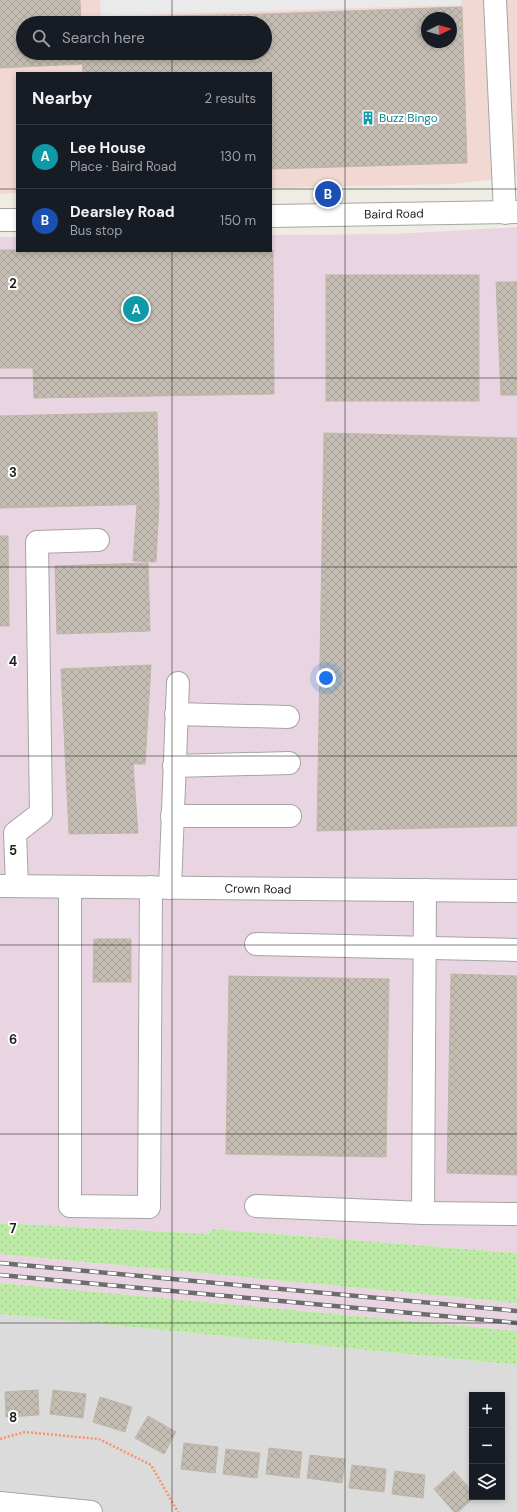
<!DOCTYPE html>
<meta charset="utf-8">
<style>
:root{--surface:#171b24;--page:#20242c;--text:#f1f3f6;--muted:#9ea1a6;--line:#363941;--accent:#d93025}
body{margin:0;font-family:"DM Sans",sans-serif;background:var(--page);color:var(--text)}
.controls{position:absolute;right:12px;bottom:12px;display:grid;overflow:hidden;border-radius:0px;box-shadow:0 2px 6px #0003}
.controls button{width:36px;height:36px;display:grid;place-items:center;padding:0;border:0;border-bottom:1px solid var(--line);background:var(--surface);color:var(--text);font:20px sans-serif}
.compass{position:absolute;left:421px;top:12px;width:36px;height:36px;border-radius:50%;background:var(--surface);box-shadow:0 2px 6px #0003;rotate:85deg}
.you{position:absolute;left:326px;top:678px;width:14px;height:14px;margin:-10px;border:3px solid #fff;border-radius:50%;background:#1a73e8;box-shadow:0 0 0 6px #1a73e833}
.badge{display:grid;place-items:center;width:26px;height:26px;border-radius:50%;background:var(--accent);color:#fff;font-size:13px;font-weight:700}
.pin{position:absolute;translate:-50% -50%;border:2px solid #fff;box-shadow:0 1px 4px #0006}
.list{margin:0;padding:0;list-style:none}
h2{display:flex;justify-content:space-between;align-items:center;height:52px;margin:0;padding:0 16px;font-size:17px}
h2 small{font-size:13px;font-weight:400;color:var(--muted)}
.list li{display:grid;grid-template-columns:26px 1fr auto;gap:12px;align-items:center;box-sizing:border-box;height:64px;padding:0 16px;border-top:1px solid var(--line)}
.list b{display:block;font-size:15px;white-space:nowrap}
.list p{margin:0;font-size:13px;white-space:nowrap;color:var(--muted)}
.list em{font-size:13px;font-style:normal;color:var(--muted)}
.icon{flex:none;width:22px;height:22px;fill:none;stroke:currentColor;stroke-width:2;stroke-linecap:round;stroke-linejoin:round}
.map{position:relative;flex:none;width:517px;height:1512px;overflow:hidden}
.search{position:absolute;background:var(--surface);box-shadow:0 2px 6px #0003;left:16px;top:16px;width:256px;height:44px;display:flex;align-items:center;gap:10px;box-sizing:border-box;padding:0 14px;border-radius:22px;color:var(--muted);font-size:15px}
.panel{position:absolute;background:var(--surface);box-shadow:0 2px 6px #0003;left:16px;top:72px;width:256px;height:180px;border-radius:0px}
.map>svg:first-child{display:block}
.residential{fill:#dcdbdb;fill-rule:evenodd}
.commercial{fill:#f1d8d2;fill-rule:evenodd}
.industrial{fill:#e9d5e2}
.grass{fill:url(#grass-dots)}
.parking{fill:#eaeaea}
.building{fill:url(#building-cross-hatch);stroke:#c1b6a5;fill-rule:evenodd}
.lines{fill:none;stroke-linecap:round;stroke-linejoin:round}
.minor-casing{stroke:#a5a5a5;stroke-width:24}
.path{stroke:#fe8f66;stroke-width:2.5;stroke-dasharray:2 2;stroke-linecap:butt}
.minor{stroke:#fff;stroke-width:22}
.rail-casing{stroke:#6c6c6c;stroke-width:4.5}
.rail{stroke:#fff;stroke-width:3;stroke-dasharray:9;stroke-linecap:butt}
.grid{fill:none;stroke:#1e1e1e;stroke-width:1;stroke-opacity:0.55}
.labels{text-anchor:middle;stroke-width:4;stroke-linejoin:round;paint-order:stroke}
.culture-label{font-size:12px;fill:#0d838f;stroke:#fff;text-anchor:start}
.street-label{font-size:12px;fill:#1e1e1e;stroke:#fff}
.grid-label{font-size:13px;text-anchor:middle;font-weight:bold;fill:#1e1e1e;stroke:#fff;stroke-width:4;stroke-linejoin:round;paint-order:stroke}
</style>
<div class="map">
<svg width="517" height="1512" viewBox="0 0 517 1512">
<defs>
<pattern id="grass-dots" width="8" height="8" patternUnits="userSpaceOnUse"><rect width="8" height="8" fill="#bdeba7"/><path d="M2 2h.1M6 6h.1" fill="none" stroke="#a2c98f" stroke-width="1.8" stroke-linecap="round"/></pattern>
<pattern id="building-cross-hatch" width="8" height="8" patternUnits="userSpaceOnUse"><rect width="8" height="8" fill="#c4bdb3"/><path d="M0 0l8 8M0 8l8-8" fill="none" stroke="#a8a29a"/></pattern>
</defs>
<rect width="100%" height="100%" fill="#efede3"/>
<path class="residential" d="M0,1314l517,51v147h-517zM472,1395h30v102h-30z"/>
<path class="commercial" d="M0,0h517v177l-65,7 -181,4v-115h-254v120l-17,1zM427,18h24v24h-24zM23,23h242v30h-242z"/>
<g class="industrial">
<polygon points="517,227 517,1253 211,1229 211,1234 0,1223 0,237 17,237 17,251 271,251 271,235 393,234"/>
<polygon points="0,1254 517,1303 517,1331 0,1283"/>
</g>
<g class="grass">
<polygon points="0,1223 210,1234 211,1229 517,1253 517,1303 0,1254"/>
<polygon points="0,1283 517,1331 517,1365 0,1314"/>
</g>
<polygon class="parking" points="100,0 461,0 461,5 101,16"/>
<g class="building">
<polygon points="0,0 80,0 81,23 23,23 23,53 82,53 82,64 0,68"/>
<path d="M462,7l5,156 -196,6v-96h-5l-1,-50h-1l-1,-9zM427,18h24v24h-24z"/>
<polygon points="263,14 264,23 81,23 81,18"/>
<polygon points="265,52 266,73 83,73 82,53 265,53"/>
<polygon points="0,250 17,250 17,251 273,250 274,394 34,398 33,368 0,368"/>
<rect x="326" y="275" width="153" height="126"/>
<polygon points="496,282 517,282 517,395 501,395"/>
<polygon points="157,412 159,504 0,508 0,416"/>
<polygon points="324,433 517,438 517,826 317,831"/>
<polygon points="137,504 159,504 156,562 133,561"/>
<polygon points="0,536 8,536 9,626 0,626"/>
<polygon points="148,563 150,631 57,634 55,566"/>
<polygon points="151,665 145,764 133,764 138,833 69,834 61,669"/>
<polygon points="94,939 131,939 131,982 93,982"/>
<polygon points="451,974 517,976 517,1175 447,1173"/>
<polygon points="229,976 389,979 386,1157 226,1154"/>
<polygon points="38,1390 39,1415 6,1417 5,1392"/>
<polygon points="53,1390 86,1394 83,1418 50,1414"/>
<polygon points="100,1397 132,1407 125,1432 93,1422"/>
<polygon points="148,1416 176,1432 164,1454 135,1438"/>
<polygon points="184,1443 218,1447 215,1473 181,1469"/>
<polygon points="269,1448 302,1452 299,1478 266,1474"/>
<polygon points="226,1449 260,1453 257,1478 223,1474"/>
<polygon points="310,1455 345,1459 342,1483 307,1478"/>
<polygon points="352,1465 386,1469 384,1492 349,1488"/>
<polygon points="395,1471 425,1475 423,1498 392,1494"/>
<polygon points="454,1471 472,1491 472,1497 475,1497 458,1512 454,1512 434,1489"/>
</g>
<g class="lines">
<g class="minor-casing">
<g id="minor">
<polyline points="495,0 505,213"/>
<polyline points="271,216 517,212"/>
<polyline points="0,220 17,220"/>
<polyline points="176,714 288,717"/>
<polyline points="174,766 289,763"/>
<polyline points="172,816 290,816"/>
<polyline points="0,886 517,891"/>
<polyline points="17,886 15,833 41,813 37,542 98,540"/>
<polyline points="70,887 70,1206 149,1207 151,887"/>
<polyline points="170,888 178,683"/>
<polyline points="256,944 517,950"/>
<polyline points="256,1206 423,1213 425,890"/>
<polyline points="423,1213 517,1214"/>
<polyline points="0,1503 91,1512"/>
</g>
</g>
<polyline class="path" points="0,1439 25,1432 99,1439 151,1465 178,1512"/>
<use href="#minor" class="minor"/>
<g class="rail-casing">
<g id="rail">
<polyline points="0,1263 517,1311"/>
<polyline points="0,1275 517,1323"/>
</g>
</g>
<use href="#rail" class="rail"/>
</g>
<path class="grid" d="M172,0v23M345,0v1512M172,53v20M0,189h17M271,189h246M172,251v1261M0,378h517M0,567h517M0,756h517M0,945h517M0,1134h517M0,1323h517"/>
<defs>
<g id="building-bare" transform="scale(1.08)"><path d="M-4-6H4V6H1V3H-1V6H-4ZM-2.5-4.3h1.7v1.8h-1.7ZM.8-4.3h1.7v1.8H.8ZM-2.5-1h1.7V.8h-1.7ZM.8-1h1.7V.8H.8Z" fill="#0f9aa8" stroke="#fff" stroke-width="2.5" paint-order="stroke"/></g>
</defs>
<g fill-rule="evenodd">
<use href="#building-bare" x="368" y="118"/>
</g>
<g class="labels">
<g class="culture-label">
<text x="379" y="122">Buzz Bingo</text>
</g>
<g class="street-label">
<text transform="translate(394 214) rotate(-1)" y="4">Baird Road</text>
<text transform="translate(258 889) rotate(1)" y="4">Crown Road</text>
</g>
</g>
<g class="grid-label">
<text x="13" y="288">2</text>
<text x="13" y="477">3</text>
<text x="13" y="666">4</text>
<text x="13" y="855">5</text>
<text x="13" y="1044">6</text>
<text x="13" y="1233">7</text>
<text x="13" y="1422">8</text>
</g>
</svg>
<div class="controls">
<button>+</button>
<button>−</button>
<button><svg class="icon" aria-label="layers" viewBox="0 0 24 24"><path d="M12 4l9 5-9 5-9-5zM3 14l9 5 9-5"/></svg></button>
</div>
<svg class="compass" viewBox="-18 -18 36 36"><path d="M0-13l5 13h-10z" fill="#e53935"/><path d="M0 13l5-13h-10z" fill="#9ea1a6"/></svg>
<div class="you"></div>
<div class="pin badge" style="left:136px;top:309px;background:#0f9aa8">A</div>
<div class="pin badge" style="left:328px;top:194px;background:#1a4fb4">B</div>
<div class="search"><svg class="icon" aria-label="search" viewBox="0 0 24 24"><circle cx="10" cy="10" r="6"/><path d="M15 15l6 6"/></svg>Search here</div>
<section class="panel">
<h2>Nearby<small>2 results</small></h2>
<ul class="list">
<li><span class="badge" style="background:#0f9aa8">A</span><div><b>Lee House</b><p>Place · Baird Road</p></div><em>130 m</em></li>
<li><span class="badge" style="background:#1a4fb4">B</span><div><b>Dearsley Road</b><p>Bus stop</p></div><em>150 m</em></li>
</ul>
</section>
</div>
